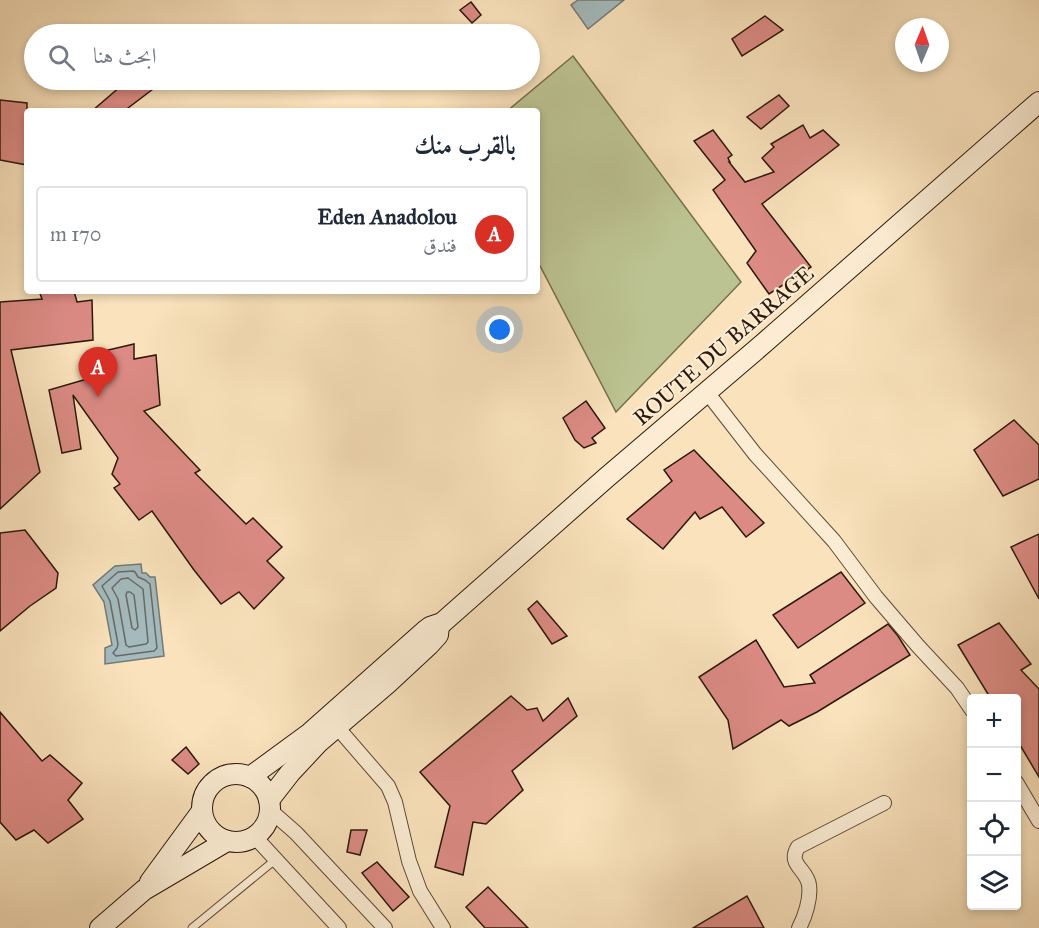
<!DOCTYPE html>
<html lang="ar">
<meta charset="utf-8">
<style>
:root{--surface:#fff;--page:#f2f2f3;--text:#1f2937;--muted:#747a83;--line:#e0e1e3;--accent:#d93025}
body{margin:0;font-family:"IM FELL Great Primer",Amiri,serif;background:var(--page);color:var(--text);direction:rtl}
.controls{position:absolute;right:18px;bottom:18px;display:grid;overflow:hidden;border-radius:6px;box-shadow:0 3px 9px #0003}
.controls button{width:54px;height:54px;display:grid;place-items:center;padding:0;border:0;border-bottom:2px solid var(--line);background:var(--surface);color:var(--text);font:30px sans-serif}
.compass{position:absolute;left:895px;top:18px;width:54px;height:54px;border-radius:50%;background:var(--surface);box-shadow:0 3px 9px #0003;rotate:2deg}
.you{position:absolute;left:500px;top:330px;width:21px;height:21px;margin:-15px;border:4px solid #fff;border-radius:50%;background:#1a73e8;box-shadow:0 0 0 9px #1a73e833}
.badge{display:grid;place-items:center;width:39px;height:39px;border-radius:50%;background:var(--accent);color:#fff;font-size:20px;font-weight:700}
.pin{position:absolute;translate:-50% -50px;filter:drop-shadow(0 2px 3px #0008)}
.pin::after{content:'';position:absolute;top:32px;width:21px;height:18px;background:inherit;clip-path:polygon(0 0,100% 0,50% 100%)}
.list{margin:0;padding:0;list-style:none}
h2{display:flex;justify-content:space-between;align-items:center;height:78px;margin:0;padding:0 24px;font-size:26px}
h2 small{font-size:20px;font-weight:400;color:var(--muted)}
.list li{display:grid;grid-template-columns:39px 1fr auto;gap:18px;align-items:center;box-sizing:border-box;height:96px;margin:0 12px 12px;padding:0 12px;border:2px solid var(--line);border-radius:6px}
.list b{display:block;font-size:22px;white-space:nowrap}
.list p{margin:0;font-size:20px;white-space:nowrap;color:var(--muted)}
.list em{font-size:20px;font-style:normal;color:var(--muted)}
.icon{flex:none;width:33px;height:33px;fill:none;stroke:currentColor;stroke-width:2;stroke-linecap:round;stroke-linejoin:round}
.map{position:relative;flex:none;width:1039px;height:928px;overflow:hidden;direction:ltr}
.search{position:absolute;background:var(--surface);box-shadow:0 3px 9px #0003;left:24px;top:24px;width:516px;height:66px;display:flex;align-items:center;gap:15px;box-sizing:border-box;padding:0 21px;border-radius:33px;color:var(--muted);font-size:22px}
.panel{position:absolute;background:var(--surface);box-shadow:0 3px 9px #0003;left:24px;top:108px;width:516px;height:186px;border-radius:6px;direction:rtl}
.map>svg:first-child{display:block}
.green{fill:#bcc392;stroke:#746e4e;stroke-width:1.5}
.water{fill:#a4babd;stroke:#747975;stroke-width:1.5}
.lines{fill:none;stroke-linecap:round;stroke-linejoin:round}
.shore{stroke:#686964;stroke-width:1.5}
.building{fill:#dc8b84;stroke:#2c180a;stroke-width:1.5}
.lane-casing{stroke:#5f4a36;stroke-width:9}
.street-casing{stroke:#5f4a36;stroke-width:16}
.secondary-casing{stroke:#2c180a;stroke-width:22}
.lane{stroke:#fbecd3;stroke-width:7}
.street{stroke:#fbecd3;stroke-width:14}
.secondary{stroke:#fbecd3;stroke-width:20}
.labels{text-anchor:middle;stroke-width:4.5;stroke-linejoin:round;paint-order:stroke}
.street-label{font-size:22px;fill:#2c180a;stroke:#fbecd3}
</style>
<div class="map">
<svg width="1039" height="928" viewBox="0 0 1039 928">
<rect width="100%" height="100%" fill="#f9e2bc"/>
<filter id="stains"><feTurbulence type="fractalNoise" baseFrequency=".00333" numOctaves="4"/><feColorMatrix values="0 0 0 0 .2 0 0 0 0 .09 0 0 0 0 .02 0 0 0 .5 -.17"/></filter>
<radialGradient id="worn" r=".72"><stop offset=".6" stop-color="#630" stop-opacity="0"/><stop offset="1" stop-color="#630" stop-opacity=".3"/></radialGradient>
<polygon class="green" points="573,56 741,282 616,412 537,260 537,111 507,111"/>
<g class="water">
<polygon points="578,0 624,0 588,29 571,5"/>
<polygon points="141,564 142,573 146,573 150,577 155,577 164,656 105,664 105,648 112,645 104,602 93,585 115,566"/>
</g>
<g class="lines">
<g class="shore">
<polygon points="133,571 135,572 138,577 145,580 150,584 157,648 154,651 116,656 113,653 117,648 118,644 110,601 102,586 118,572"/>
<polygon points="128,578 143,589 148,642 146,644 129,647 126,645 118,599 112,588 121,579"/>
<polygon points="127,592 130,592 134,595 138,627 135,630 132,628 126,595"/>
</g>
</g>
<g class="building">
<polygon points="471,2 481,15 472,23 460,10"/>
<polygon points="765,16 783,30 742,56 732,39"/>
<polygon points="128,80 150,80 157,86 124,111 92,111"/>
<polygon points="779,95 789,106 761,129 747,117"/>
<polygon points="0,100 27,103 27,165 0,160"/>
<polygon points="803,125 810,138 823,130 839,145 762,204 811,267 769,294 747,263 756,251 713,190 725,180 694,141 713,130 732,155 728,158 730,162 729,162 745,182 774,172 762,158 774,147 771,144"/>
<polygon points="39,291 74,291 77,302 92,300 93,340 11,350 40,472 0,509 0,302 42,299"/>
<polygon points="134,344 134,359 156,355 160,405 144,411 200,470 195,473 246,524 253,518 282,547 267,561 284,578 254,609 239,592 221,604 194,570 152,511 139,520 114,488 120,484 112,474 118,458 73,395 81,449 62,453 49,390 87,379 86,375 110,370 108,350"/>
<polygon points="586,401 605,428 592,438 596,443 584,448 575,440 563,418"/>
<polygon points="1014,420 1039,445 1039,479 1003,496 974,450"/>
<polygon points="694,450 764,523 746,537 722,507 700,519 695,512 663,549 627,519 672,481 664,470"/>
<polygon points="25,530 58,573 56,588 30,606 0,631 0,533"/>
<polygon points="1039,534 1039,599 1011,547"/>
<polygon points="841,572 865,603 798,648 773,615"/>
<polygon points="537,601 567,636 552,644 528,609"/>
<polygon points="999,623 1031,664 1021,670 1039,689 1039,777 1017,740 1017,699 991,699 958,645"/>
<polygon points="888,624 898,636 910,655 817,712 789,726 781,720 733,749 728,720 699,677 756,640 784,687 815,683 810,675"/>
<polygon points="511,696 527,710 537,708 543,721 568,698 577,716 512,771 523,790 486,824 473,822 463,875 435,867 450,806 420,772"/>
<polygon points="0,712 42,761 50,755 82,783 68,800 83,819 48,843 34,830 16,840 0,822"/>
<polygon points="186,747 199,764 188,774 172,760"/>
<polygon points="351,830 367,830 360,855 347,852"/>
<polygon points="377,862 409,897 393,911 362,873"/>
<polygon points="488,887 528,928 485,928 466,907"/>
<polygon points="747,896 764,928 693,928"/>
</g>
<g class="lines">
<g class="lane-casing">
<polyline id="lane" points="192,928 275,860"/>
</g>
<g class="street-casing">
<g id="street">
<polyline points="706,391 755,454 834,541 876,597 918,646 957,688 972,710"/>
<polyline points="337,727 388,786 395,802 409,861 420,891 443,928"/>
<polyline points="1016,782 1039,821"/>
<polyline points="271,811 296,833 385,928"/>
<polyline points="255,837 339,928"/>
<path d="M799,928c6,-11 12,-30 10,-43 -2,-16 -22,-20 -11,-38l86,-44"/>
</g>
</g>
<g class="secondary-casing">
<g id="secondary">
<circle cx="236" cy="808" r="34"/>
<polyline points="250,777 310,733 426,630 430,627 442,623 606,478 764,343 1039,102"/>
<polyline points="269,800 290,773 318,743 387,684 429,645 438,635 439,625"/>
<polyline points="150,882 202,811"/>
<polyline points="100,928 144,890 227,841"/>
</g>
</g>
<use href="#lane" class="lane"/>
<use href="#street" class="street"/>
<use href="#secondary" class="secondary"/>
</g>
<g class="labels">
<g class="street-label">
<text transform="translate(723 345) rotate(-41)" y="8">ROUTE DU BARRAGE</text>
</g>
</g>
<rect width="100%" height="100%" filter="url(#stains)"/>
<rect width="100%" height="100%" fill="url(#worn)"/>
</svg>
<div class="controls">
<button>+</button>
<button>−</button>
<button><svg class="icon" aria-label="locate" viewBox="0 0 24 24"><circle cx="12" cy="12" r="6"/><path d="M12 2v4M12 18v4M2 12h4M18 12h4"/></svg></button>
<button><svg class="icon" aria-label="layers" viewBox="0 0 24 24"><path d="M12 4l9 5-9 5-9-5zM3 14l9 5 9-5"/></svg></button>
</div>
<svg class="compass" viewBox="-18 -18 36 36"><path d="M0-13l5 13h-10z" fill="#e53935"/><path d="M0 13l5-13h-10z" fill="#747a83"/></svg>
<div class="you"></div>
<div class="pin badge" style="left:98px;top:397px">A</div>
<div class="search"><svg class="icon" aria-label="search" viewBox="0 0 24 24"><circle cx="10" cy="10" r="6"/><path d="M15 15l6 6"/></svg>ابحث هنا</div>
<section class="panel">
<h2>بالقرب منك<small></small></h2>
<ul class="list">
<li><span class="badge">A</span><div><b>Eden Anadolou</b><p>فندق</p></div><em>170 m</em></li>
</ul>
</section>
</div>
